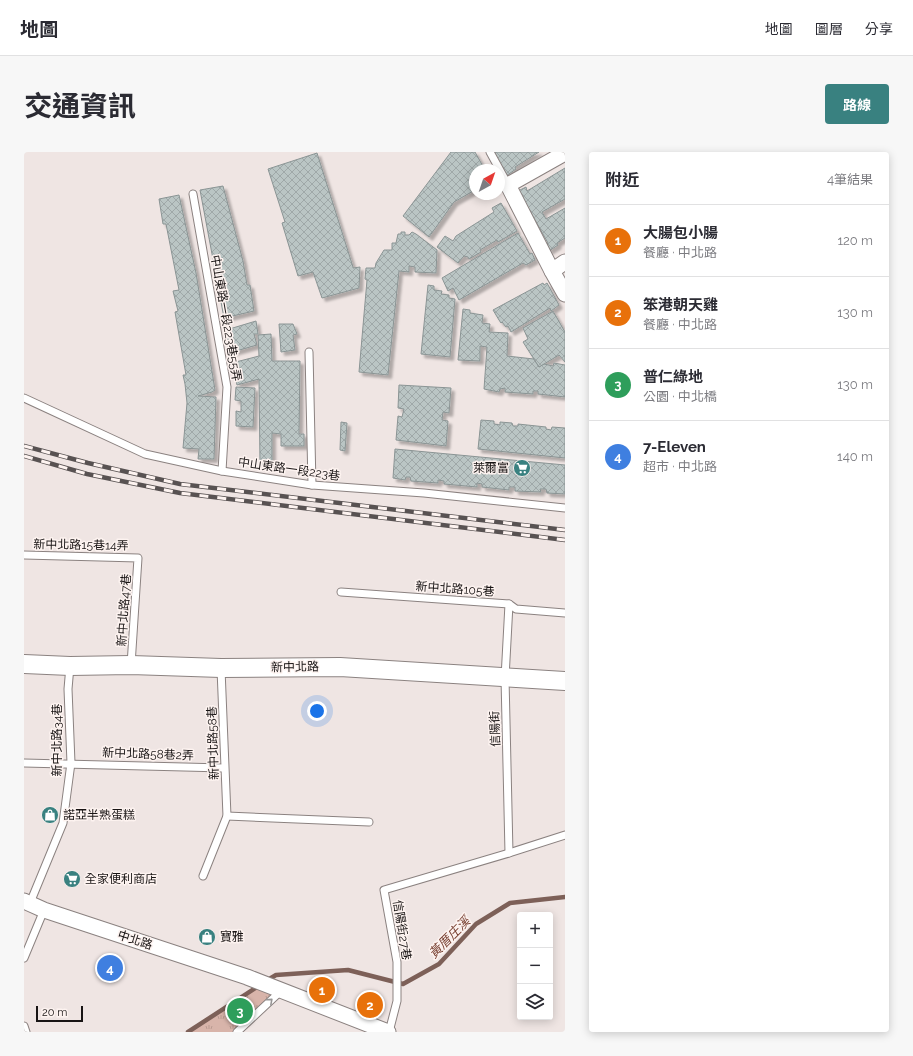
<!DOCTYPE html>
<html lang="zh-TW">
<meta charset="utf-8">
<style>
:root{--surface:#fff;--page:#f7f7f7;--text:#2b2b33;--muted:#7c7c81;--line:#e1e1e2;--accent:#398180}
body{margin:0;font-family:Raleway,"Noto Sans TC",sans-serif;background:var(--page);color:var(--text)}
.controls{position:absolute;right:12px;bottom:12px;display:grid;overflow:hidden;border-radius:4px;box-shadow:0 2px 10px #0003}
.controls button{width:36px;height:36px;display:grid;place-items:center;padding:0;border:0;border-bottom:1px solid var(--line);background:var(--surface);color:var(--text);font:20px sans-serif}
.compass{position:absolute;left:445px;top:12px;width:36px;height:36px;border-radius:50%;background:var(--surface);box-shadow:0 2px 10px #0003;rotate:40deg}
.scale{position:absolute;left:12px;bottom:10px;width:47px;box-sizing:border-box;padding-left:4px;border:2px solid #181414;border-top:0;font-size:11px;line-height:14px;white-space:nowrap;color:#181414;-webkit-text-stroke:3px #fdf3f0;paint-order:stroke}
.you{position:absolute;left:293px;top:559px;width:14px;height:14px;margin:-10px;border:3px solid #fff;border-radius:50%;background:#1a73e8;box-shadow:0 0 0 6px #1a73e833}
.badge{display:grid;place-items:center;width:26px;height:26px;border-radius:50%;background:var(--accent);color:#fff;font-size:13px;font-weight:700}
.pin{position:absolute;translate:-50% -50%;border:2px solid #fff;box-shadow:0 1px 4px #0006}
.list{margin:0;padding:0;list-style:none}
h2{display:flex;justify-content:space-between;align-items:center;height:52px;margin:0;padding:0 16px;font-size:17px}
h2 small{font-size:13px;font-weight:400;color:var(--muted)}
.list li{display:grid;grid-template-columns:26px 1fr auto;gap:12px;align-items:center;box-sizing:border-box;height:72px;padding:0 16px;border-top:1px solid var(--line)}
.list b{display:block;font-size:15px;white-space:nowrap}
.list p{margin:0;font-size:13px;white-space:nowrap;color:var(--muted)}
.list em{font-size:13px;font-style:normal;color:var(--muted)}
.icon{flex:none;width:22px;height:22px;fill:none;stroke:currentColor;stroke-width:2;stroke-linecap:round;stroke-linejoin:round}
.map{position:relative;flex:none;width:541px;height:880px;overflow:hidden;border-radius:4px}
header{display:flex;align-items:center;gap:24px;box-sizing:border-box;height:56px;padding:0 20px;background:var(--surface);border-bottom:1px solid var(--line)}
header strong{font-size:19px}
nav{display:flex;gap:22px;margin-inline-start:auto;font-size:14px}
.intro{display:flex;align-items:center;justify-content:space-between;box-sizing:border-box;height:96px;padding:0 24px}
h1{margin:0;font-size:28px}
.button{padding:10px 18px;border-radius:4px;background:var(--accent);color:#fff;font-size:14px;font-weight:700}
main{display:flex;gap:24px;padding:0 24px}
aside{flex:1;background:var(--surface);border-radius:4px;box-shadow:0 2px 10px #0003}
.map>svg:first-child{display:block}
.grass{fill:url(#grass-tufts)}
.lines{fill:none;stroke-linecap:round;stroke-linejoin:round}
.stream{stroke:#7d6058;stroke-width:4.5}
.building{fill:url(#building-cross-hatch);stroke:#8a9494;filter:url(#shadow)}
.service-casing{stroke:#8b8280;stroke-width:9}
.minor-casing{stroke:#8b8280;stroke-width:17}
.tertiary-casing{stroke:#8b8280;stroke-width:20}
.service{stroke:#fff;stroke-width:7}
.minor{stroke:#fff;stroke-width:15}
.tertiary{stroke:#fff;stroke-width:18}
.rail-casing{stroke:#585252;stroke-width:4.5}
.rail{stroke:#fdf3f0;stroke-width:3;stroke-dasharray:9;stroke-linecap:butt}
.oneway{stroke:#979595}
.labels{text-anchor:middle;stroke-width:3;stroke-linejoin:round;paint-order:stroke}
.street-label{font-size:12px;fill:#181414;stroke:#fdf3f0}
.poi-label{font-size:12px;fill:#181414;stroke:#fdf3f0;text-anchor:start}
.water-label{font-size:13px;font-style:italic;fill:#773f30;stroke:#fdf3f0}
</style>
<header>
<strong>地圖</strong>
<nav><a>地圖</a><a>圖層</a><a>分享</a></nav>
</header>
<div class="intro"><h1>交通資訊</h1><a class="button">路線</a></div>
<main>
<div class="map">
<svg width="541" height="880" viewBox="0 0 541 880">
<defs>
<pattern id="grass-tufts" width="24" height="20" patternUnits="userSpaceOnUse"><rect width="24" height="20" fill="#d8b4aa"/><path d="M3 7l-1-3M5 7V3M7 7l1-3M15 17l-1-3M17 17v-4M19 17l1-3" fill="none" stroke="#b99a91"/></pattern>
<pattern id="building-cross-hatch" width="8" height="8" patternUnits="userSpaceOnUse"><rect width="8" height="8" fill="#bac5c4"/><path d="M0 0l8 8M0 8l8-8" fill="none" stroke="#9fa8a8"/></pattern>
<filter id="shadow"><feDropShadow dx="3.5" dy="3.5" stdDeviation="1" flood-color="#0004"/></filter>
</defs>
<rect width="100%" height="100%" fill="#efe5e3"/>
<polygon class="grass" points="240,830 258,838 213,880 164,880"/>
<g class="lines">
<g class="stream">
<polyline points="242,829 252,823 324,818 379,832 415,812 452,772 486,751 541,745"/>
<polyline points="164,880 236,833"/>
</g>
</g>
<g class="building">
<polygon points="427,0 451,0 461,18 451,18 451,38 430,50 405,85 379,64"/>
<polygon points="468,0 515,0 491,15 492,17 482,24"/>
<polygon points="293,1 329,115 329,116 336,115 335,136 298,146 289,120 274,124 258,71 261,70 244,17"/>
<polygon points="541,16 541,47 518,60 522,67 541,56 541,86 533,91 534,93 525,99 522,93 524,91 498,45 492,40 502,35 503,39"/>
<polygon points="199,34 219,109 223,133 226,133 230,159 200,166 176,38"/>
<polygon points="155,43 172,121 191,238 188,240 174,244 192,245 190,307 174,307 175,297 159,296 163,251 161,232 159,223 162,223 151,160 154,159 149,139 155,138 142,72 139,72 135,47"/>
<polygon points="477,51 493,79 474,90 473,88 456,98 457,100 445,107 444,105 440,104 434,111 413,95 421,84 429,89 432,84 470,60 468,56"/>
<polygon points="377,80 381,80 381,83 385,83 388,80 392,82 413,98 412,121 391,120 391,115 385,114 385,120 375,119 364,223 335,220 343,128 341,127 342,116 351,116 352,111 360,98 368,98 368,91 372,91 374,82 377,82"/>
<polygon points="494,81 506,102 508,101 511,108 502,113 499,111 435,148 429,136 424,139 418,126"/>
<polygon points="519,131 520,133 523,131 535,153 527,159 526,156 487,180 484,174 482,175 478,170 477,171 475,168 469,158"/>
<polygon points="404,133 410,134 410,138 418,139 417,142 425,143 425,146 431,147 426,205 397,202"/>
<polygon points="439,157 446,158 446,161 459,163 458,171 466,172 465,180 484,181 483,204 510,207 515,215 520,212 529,214 530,211 541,213 541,245 514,242 514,239 509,239 509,242 481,240 481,236 476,237 475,240 460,237 463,195 456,194 456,209 434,208"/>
<polygon points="529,159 541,180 541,210 535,203 515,215 499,190 504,187 499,176"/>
<polygon points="232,169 234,182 230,182 233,193 205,201 202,178"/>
<polygon points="255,172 269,172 273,182 269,183 271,198 257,200"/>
<polygon points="247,182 248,209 276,209 275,282 280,282 280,294 257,294 257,282 248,281 248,313 236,313 235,227 213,233 208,211 235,204 234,183"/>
<polygon points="375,233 427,236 425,261 419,260 418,268 424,269 422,294 372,288 374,264 378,265 380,257 374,256"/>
<polygon points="212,235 231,236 229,275 212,274 212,259 217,260 217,249 211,248"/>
<polygon points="457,268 470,269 470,272 476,273 476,270 488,271 489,274 494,274 494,272 522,275 522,277 527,278 528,275 541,276 541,306 454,297"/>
<polygon points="317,270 323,271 321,299 316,298"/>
<polygon points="371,297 541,313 541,342 523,341 522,337 516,337 517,340 491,339 491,335 485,335 485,338 458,335 458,332 453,331 453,335 420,332 420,329 414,328 414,331 387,329 386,325 382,325 381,328 369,326"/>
</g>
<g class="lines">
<g class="service-casing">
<g id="service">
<polyline points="466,0 484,33"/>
<polyline points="169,42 203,235 198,319"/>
<polyline points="285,200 288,333"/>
<polyline points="0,246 121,302 198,319 288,333 400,341 541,356"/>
<polyline points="0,403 114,406 107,513"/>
<polyline points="317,440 485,452 492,457 541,461"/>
<polyline points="485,452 481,526 485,701"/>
<polyline points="0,611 200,616"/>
<polyline points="203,664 345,670"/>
<polyline points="179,724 203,664 197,517"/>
<polyline points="6,751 39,671 47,611 44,537 46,514"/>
<polyline points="0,806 20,758"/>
<polyline points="0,874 2,880"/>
<polyline points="213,880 258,838"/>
<polyline points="365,880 373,849 373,810 360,738 485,701 541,683"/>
</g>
</g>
<g class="minor-casing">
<g id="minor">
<polyline points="541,1 484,33 528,119 541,142"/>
<polyline points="528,119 541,110"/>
<polyline points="0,749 20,758 223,825 364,880"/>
</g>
</g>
<g class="tertiary-casing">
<polyline id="tertiary" points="0,512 46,514 107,513 197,516 316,515 541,529"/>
</g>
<use href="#service" class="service"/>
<use href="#minor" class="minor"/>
<use href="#tertiary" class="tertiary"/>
<g class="rail-casing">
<g id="rail">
<polyline points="0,294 64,311 156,332 541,378"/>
<polyline points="0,304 63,322 156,341 541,388"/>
</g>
</g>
<use href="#rail" class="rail"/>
</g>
<defs><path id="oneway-chevron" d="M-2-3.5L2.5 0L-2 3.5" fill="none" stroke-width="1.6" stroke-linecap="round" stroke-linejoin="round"/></defs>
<use class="oneway" href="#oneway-chevron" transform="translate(246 849) rotate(-42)"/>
<defs>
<g id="supermarket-disc" transform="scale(0.9)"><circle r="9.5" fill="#398180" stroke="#fdf3f0"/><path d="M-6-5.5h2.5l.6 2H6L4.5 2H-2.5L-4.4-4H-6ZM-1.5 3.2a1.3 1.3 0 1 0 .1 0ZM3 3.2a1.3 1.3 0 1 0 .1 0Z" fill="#fff"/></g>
<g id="shop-disc" transform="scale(0.9)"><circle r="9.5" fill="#398180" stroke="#fdf3f0"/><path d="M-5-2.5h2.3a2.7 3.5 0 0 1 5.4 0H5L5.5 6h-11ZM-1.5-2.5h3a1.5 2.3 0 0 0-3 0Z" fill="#fff"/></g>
</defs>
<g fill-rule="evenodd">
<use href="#supermarket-disc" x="498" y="316"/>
<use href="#shop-disc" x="26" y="663"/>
<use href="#supermarket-disc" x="48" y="727"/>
<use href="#shop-disc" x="183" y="785"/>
</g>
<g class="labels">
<g class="street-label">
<text transform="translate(202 166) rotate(80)" y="4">中山東路一段223巷55弄</text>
<text transform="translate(265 317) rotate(8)" y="4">中山東路一段223巷</text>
<text transform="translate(57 393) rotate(1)" y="4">新中北路15巷14弄</text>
<text transform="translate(431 437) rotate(4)" y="4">新中北路105巷</text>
<text transform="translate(100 458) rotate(-86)" y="4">新中北路47巷</text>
<text transform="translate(271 515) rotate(-1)" y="4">新中北路</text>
<text transform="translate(471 577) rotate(-92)" y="4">信陽街</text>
<text transform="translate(33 588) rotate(-90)" y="4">新中北路34巷</text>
<text transform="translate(189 591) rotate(-92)" y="4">新中北路58巷</text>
<text transform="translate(124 602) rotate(2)" y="4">新中北路58巷2弄</text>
<text transform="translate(378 778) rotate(81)" y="4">信陽街27巷</text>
<text transform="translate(111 788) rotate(18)" y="4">中北路</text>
</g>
<g class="poi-label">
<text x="485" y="320" text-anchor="end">萊爾富</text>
<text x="39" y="667">諾亞半熟蛋糕</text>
<text x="61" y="731">全家便利商店</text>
<text x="196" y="789">寶雅</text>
</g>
<g class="water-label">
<text transform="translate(425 785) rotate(-45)" y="5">黃厝庄溪</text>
</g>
</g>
</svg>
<div class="controls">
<button>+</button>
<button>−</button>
<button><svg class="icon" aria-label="layers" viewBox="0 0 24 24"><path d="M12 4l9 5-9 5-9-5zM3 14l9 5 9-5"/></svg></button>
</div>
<svg class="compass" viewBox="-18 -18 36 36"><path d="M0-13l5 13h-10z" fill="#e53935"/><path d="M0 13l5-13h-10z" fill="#7c7c81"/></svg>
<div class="scale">20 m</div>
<div class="you"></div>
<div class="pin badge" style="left:298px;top:838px;background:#e8710a">1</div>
<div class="pin badge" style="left:346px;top:853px;background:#e8710a">2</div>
<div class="pin badge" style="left:216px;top:859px;background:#2e9e5b">3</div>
<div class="pin badge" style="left:86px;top:816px;background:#3f7fe0">4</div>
</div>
<aside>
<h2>附近<small>4筆結果</small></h2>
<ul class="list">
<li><span class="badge" style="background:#e8710a">1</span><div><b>大腸包小腸</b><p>餐廳 · 中北路</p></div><em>120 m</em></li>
<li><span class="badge" style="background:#e8710a">2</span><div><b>笨港朝天雞</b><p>餐廳 · 中北路</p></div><em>130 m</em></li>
<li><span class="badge" style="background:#2e9e5b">3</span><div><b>普仁綠地</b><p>公園 · 中北橋</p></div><em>130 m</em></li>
<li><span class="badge" style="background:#3f7fe0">4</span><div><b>7-Eleven</b><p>超市 · 中北路</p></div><em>140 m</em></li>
</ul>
</aside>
</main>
